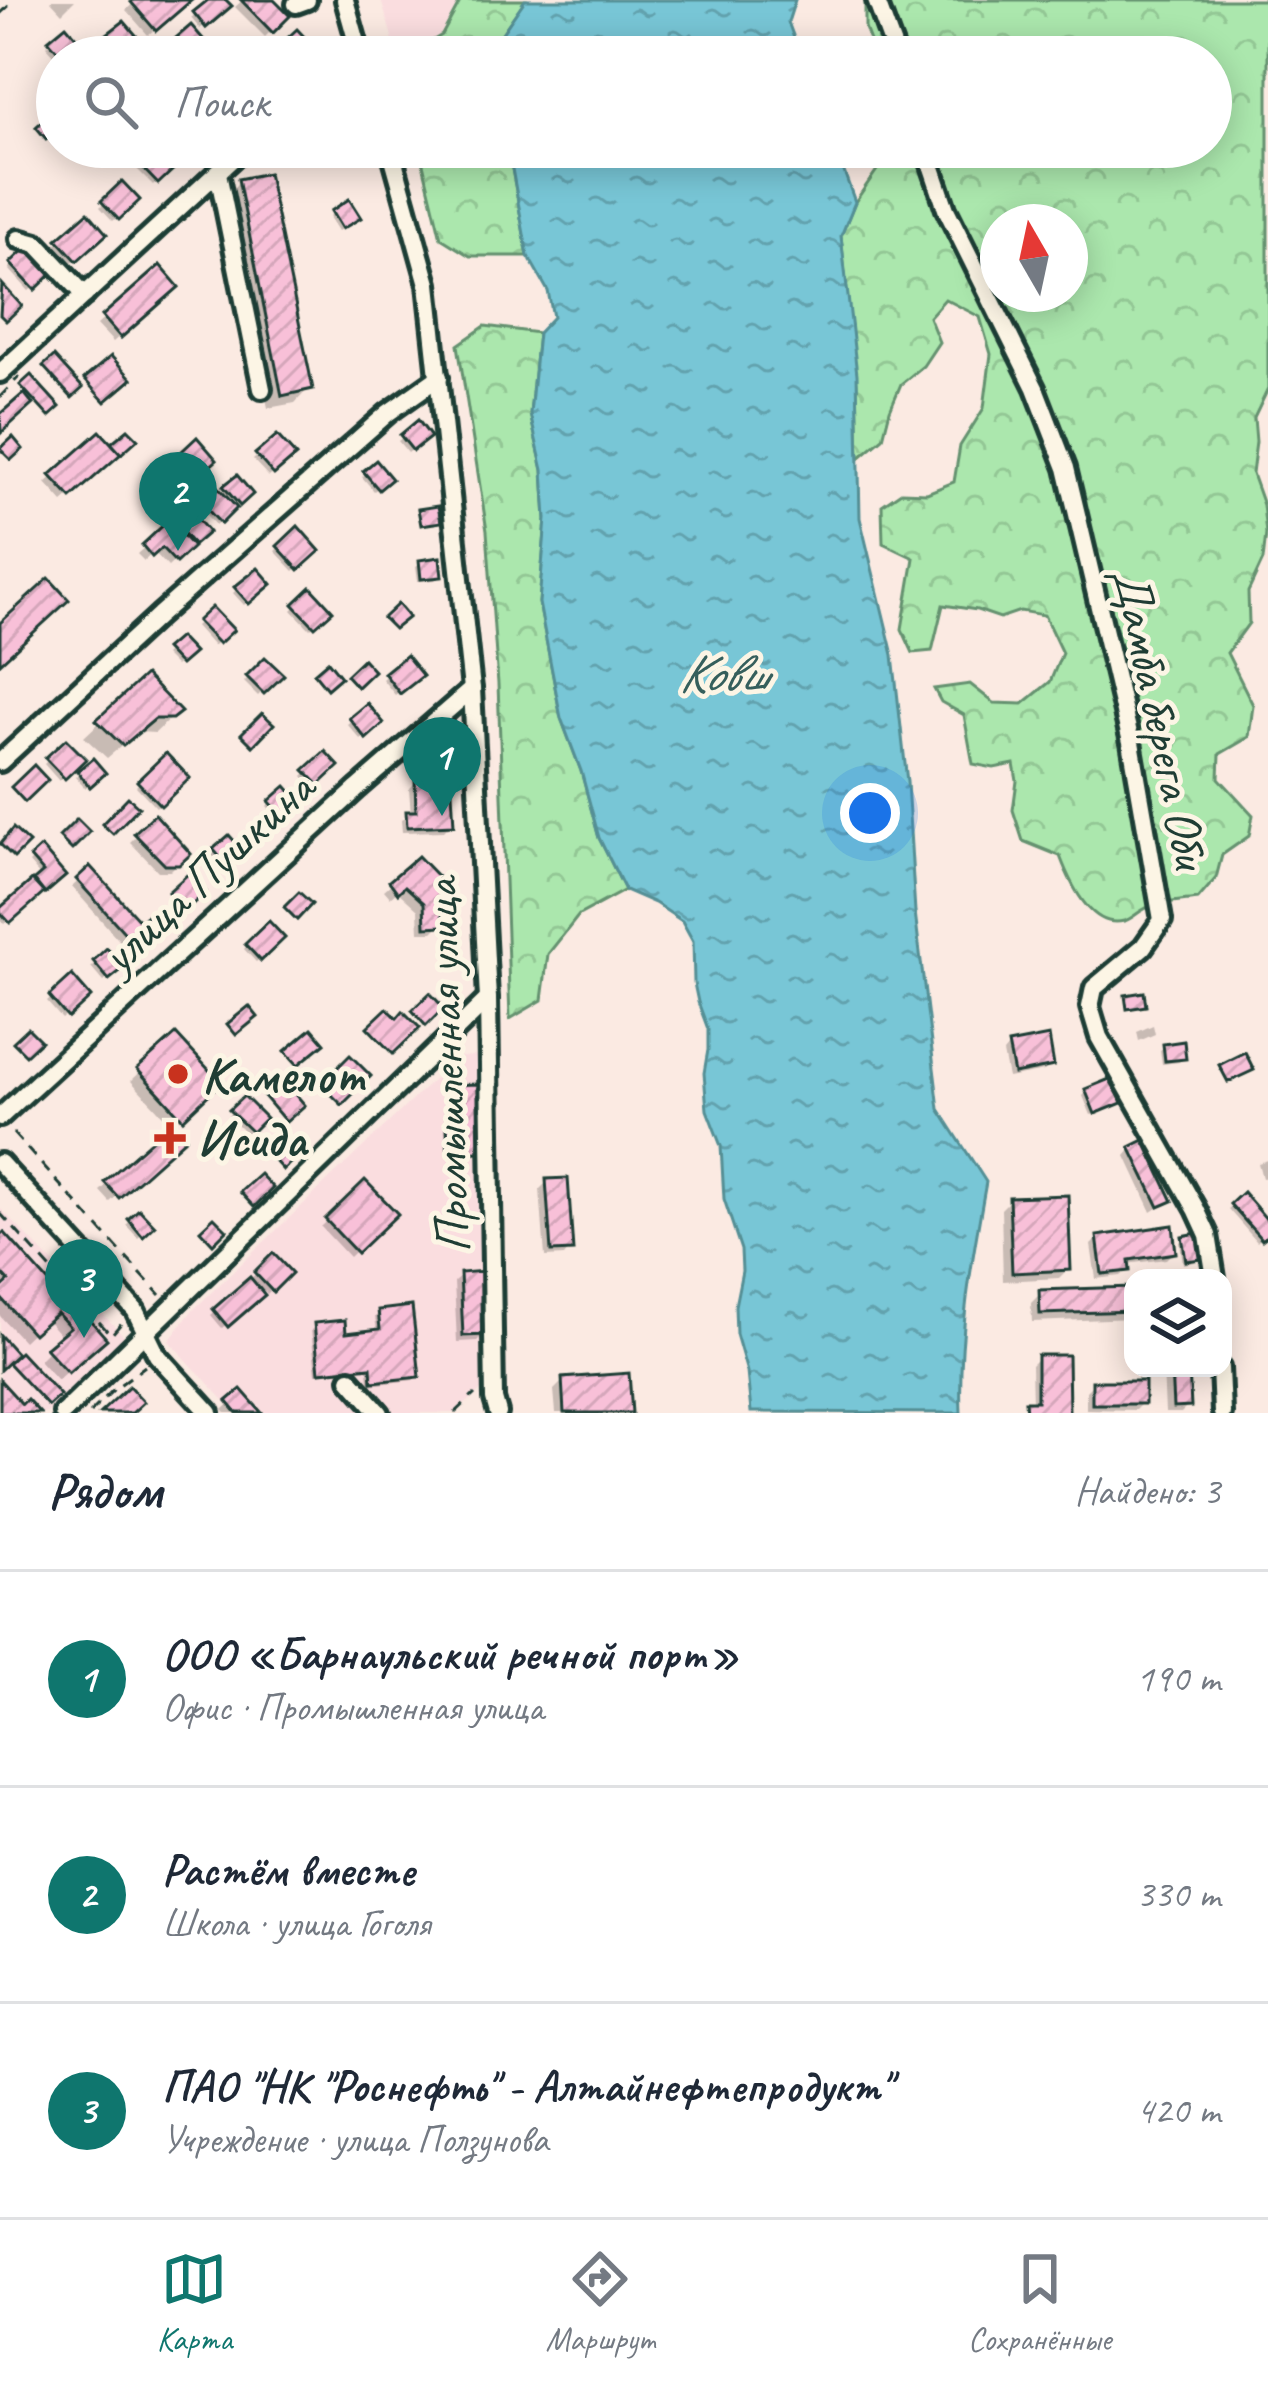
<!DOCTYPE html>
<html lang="ru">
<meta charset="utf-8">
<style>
:root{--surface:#fff;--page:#f6f6f7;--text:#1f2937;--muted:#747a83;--line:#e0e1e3;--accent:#0f766e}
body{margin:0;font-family:Caveat,sans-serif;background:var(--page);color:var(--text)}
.controls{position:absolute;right:36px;bottom:36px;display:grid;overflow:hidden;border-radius:24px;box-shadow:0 6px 30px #0003}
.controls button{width:108px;height:108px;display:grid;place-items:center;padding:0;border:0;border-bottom:3px solid var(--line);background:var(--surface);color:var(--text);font:60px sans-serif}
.compass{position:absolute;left:980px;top:204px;width:108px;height:108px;border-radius:50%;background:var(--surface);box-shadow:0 6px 30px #0003;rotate:351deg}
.you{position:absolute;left:870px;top:813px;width:42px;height:42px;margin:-30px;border:9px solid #fff;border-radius:50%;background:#1a73e8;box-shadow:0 0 0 18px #1a73e833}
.badge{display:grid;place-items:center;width:78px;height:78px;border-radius:50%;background:var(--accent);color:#fff;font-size:39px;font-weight:700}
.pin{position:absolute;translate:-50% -99px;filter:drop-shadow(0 3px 6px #0008)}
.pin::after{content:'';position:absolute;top:63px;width:42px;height:36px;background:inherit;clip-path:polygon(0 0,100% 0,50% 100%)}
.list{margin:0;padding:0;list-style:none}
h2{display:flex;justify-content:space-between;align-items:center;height:156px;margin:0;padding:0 48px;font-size:51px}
h2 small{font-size:39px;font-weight:400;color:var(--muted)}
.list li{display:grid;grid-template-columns:78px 1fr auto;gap:36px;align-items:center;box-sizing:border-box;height:216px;padding:0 48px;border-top:3px solid var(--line)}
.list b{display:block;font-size:45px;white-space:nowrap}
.list p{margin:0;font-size:39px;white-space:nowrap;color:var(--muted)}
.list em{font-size:39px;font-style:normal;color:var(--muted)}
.icon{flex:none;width:66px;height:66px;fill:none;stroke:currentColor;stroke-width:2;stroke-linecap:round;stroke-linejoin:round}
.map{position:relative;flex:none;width:1268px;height:1413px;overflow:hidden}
.search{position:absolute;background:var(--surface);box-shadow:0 6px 30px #0003;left:36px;right:36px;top:36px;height:132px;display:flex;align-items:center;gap:30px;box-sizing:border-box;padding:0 42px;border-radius:66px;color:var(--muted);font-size:45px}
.sheet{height:804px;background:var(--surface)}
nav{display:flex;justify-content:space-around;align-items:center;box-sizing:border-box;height:168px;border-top:3px solid var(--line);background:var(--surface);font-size:33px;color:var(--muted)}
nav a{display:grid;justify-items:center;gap:6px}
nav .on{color:var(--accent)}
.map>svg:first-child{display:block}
.built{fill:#fadddf}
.forest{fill:url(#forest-crowns);stroke:#659270;stroke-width:3;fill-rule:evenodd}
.water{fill:url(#water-ripples);stroke:#548f95;stroke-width:3}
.shadow{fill:#0003}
.building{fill:url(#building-hatch);stroke:#1f3d34;stroke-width:3}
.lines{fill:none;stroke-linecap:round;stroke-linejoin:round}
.minor-casing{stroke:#1f3d34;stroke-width:26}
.path{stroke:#1f3d34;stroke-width:3;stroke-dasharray:12 9;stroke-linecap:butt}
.minor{stroke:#fcf5e5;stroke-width:16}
.poi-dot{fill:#c8321e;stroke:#fcf5e5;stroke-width:4.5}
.labels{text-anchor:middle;stroke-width:10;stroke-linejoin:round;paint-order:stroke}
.street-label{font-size:51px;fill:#1f3d34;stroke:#fcf5e5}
.poi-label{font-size:51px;font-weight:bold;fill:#1f3d34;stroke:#fcf5e5;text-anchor:start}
.water-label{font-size:54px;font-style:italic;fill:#355f5c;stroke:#fcf5e5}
</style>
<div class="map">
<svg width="1268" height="1413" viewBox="0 0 1268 1413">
<defs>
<pattern id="forest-crowns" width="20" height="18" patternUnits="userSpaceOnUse" patternTransform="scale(3)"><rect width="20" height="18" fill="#abe7ad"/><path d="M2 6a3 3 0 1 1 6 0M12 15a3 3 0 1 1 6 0" fill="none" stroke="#93c795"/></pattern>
<pattern id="water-ripples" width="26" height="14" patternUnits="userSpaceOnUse" patternTransform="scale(3)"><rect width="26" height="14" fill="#78c6d6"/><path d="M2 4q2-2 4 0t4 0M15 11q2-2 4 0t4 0" fill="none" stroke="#62a2ae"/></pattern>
<pattern id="building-hatch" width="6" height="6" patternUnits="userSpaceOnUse" patternTransform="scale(3)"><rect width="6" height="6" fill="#f8c0d8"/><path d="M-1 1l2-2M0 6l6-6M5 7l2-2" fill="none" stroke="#d4a6ba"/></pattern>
</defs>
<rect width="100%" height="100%" fill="#fbeae2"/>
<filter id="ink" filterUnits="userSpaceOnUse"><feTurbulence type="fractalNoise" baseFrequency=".00833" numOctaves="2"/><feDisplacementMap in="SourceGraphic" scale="24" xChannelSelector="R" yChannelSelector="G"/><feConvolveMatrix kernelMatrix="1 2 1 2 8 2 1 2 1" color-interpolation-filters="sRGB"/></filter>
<g filter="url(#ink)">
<g class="built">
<polygon points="381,0 461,0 442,35 406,57 398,57"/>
<polygon points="487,1054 483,1389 455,1413 236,1413 169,1341 192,1311 456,1058"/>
<polygon points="0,1208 126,1338 47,1413 0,1413"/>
</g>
<g class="forest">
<polygon points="461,0 525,0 498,39 498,57 406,57 442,35"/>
<path d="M865,0h403v389l-14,29 2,24 -4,32 11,31 3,29 -3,26 -15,32 1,31 -22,30 26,52 -4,32 -29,17 -1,24 34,37 -4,21 -27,19 -6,23 -18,21c-15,2 -34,3 -49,8 -10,3 -16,12 -25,14 -34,9 -55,-41 -64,-65l-37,-15 -10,-31 4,-29 -3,-17 -20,4 -21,-4 -9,-49 -23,-13 -7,-13 36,-5 24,19 29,1 27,-22 12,-29 -18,-38 -24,-4 -20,7 -23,-8 -34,-5 -11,46 -19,2 -11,-24 12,-71 -31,-15 -1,-38 19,-13 26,1 27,-11 6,-36 24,-38 7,-54 -11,-37 -35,-18 -16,18 10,25 -16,24 -22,18 -11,26 -7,28 -24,20 -2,-74 -16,-148 14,-34 33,-48v-7h323v-90h-335l-11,-29zM998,222h72v72h-72z"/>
<polygon points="419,147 508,147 528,256 470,256 441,238"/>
<polygon points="485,326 538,333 530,414 543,470 546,520 539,603 561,718 581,771 599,838 625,890 579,915 548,954 542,1000 510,1019 498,684 487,531 458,345"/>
</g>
<g class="water">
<polygon points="525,0 795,0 788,22 801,57 498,57 498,39"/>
<path d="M508,147h327l20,55 -14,34 16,138 3,144 33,137 14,127 8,130 24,197 47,73c-14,77 -28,153 -25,231l-210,-1 -4,-40 -11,-38 -1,-28 7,-35 -1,-21 -17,-51 -3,-53 -14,-36 -3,-37 4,-23v-21l-10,-27 -4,-19 -1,-42 -11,-20 -27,-18 -30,-13 -26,-52 -18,-67 -20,-53 -22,-115 7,-84 -3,-49 -13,-56 8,-81 15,-16 -5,-26 -20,-35z"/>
</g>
<g class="shadow">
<polygon points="50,0 75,0 62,13"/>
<polygon points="137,0 189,0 148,35 126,10"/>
<polygon points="212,0 222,0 228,6 200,29 191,18"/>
<polygon points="243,0 269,0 286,16 265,37 235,7"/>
<polygon points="65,29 66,57 57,58 46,46"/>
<polygon points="147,147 170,168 153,185 131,163"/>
<polygon points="239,182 309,388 295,403 268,408 225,196"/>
<polygon points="122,186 136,200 113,221 100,207"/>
<polygon points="333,213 353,221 338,231 329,217"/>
<polygon points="87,216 103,234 69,265 53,247"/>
<polygon points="29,249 50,272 29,291 9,269"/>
<polygon points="159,269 175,287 113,342 97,325"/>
<polygon points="418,425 427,437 408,453 398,441"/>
<polygon points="128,433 134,439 63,502 46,483 100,435 111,448"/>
<polygon points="276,439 292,456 269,477 253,460"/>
<polygon points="197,442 213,459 178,491 162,474"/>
<polygon points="376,464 388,479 374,491 362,477"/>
<polygon points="236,479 249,494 215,525 194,501 212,485 220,494"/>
<polygon points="186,510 205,531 168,567 154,552 144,561 137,554"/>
<polygon points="298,531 316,551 294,571 275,551"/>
<polygon points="420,563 439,576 435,580 418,581 416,566"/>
<polygon points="257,572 268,584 244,605 233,593"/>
<polygon points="310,592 329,611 310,629 292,610"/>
<polygon points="212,611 230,630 213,646 195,626"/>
<polygon points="179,641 189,653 175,666 164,655"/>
<polygon points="405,659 419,676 395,695 382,679"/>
<polygon points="265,661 279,675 258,696 244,682"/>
<polygon points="145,680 177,712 155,733 138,732 107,758 84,737"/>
<polygon points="367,707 380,723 361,740 347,724"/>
<polygon points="66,743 82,759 59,781 44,764"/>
<polygon points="324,755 335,766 313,787 303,776"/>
<polygon points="166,757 186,778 156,807 136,786"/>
<polygon points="92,762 102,773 85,788 75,777"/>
<polygon points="416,782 451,824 444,831 402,832 401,820 411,814 409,789"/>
<polygon points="285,790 298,804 280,820 267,806"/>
<polygon points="155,818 187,854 170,871 158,871 130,842"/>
<polygon points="229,839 242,854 224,870 211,855"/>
<polygon points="41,852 62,875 4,924 0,919 0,912 41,877 29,863"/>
<polygon points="418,861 440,925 433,932 419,932 418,910 397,891 390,897 384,890"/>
<polygon points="90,870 140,925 159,931 133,956 72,887"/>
<polygon points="189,877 202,892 179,912 166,897"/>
<polygon points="269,925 281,938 256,962 244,949"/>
<polygon points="107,952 120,968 104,982 91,967"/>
<polygon points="72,980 87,997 62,1019 47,1002"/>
<polygon points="1153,1025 1155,1034 1139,1041 1137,1032"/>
<polygon points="176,1038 217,1083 172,1125 131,1081"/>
<polygon points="1009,1046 1051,1065 1044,1071 1008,1078 1003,1053"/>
<polygon points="1164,1047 1183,1058 1179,1062 1162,1064 1160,1050"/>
<polygon points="447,1088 478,1151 474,1155 446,1156 443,1092"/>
<polygon points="1087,1092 1115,1106 1091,1115 1083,1096"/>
<polygon points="244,1100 262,1118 246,1134 228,1116"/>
<polygon points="171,1127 182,1138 110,1202 100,1191"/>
<polygon points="1132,1149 1170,1200 1152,1212 1126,1156"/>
<polygon points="1268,1160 1268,1177 1262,1178 1258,1163"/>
<polygon points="547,1182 570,1249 564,1256 545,1257 540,1189"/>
<polygon points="365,1185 393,1214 349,1257 321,1227"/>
<polygon points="1242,1197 1268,1226 1268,1231 1257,1242 1228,1209"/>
<polygon points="1010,1200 1068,1269 1059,1278 1003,1281 1001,1209"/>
<polygon points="139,1213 151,1226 138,1238 126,1225"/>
<polygon points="0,1232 71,1311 103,1339 57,1380 39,1360 62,1337 46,1319 23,1341 0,1316"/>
<polygon points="1098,1238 1173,1252 1166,1259 1126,1264 1127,1270 1120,1276 1096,1279 1091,1245"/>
<polygon points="1184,1239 1198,1258 1194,1262 1183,1264 1180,1242"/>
<polygon points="273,1258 288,1273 267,1294 265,1291 222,1328 211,1315"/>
<polygon points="461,1276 484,1334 477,1341 457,1342 454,1282"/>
<polygon points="1133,1290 1133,1318 1032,1322 1031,1303 1041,1293"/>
<polygon points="379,1313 417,1376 413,1380 369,1385 368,1369 316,1374 311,1330 315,1326 343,1336 377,1332 375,1317"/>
<polygon points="1038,1358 1066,1413 1020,1413 1027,1404 1032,1404 1031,1365"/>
<polygon points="1163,1368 1186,1368 1188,1406 1181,1413 1165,1413"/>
<polygon points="563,1381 629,1413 556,1413 554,1390"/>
<polygon points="1093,1384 1142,1403 1135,1410 1086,1409 1086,1391"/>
<polygon points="241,1393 258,1413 226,1413 223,1410"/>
</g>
<g class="building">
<polygon points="133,0 192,0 156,31 131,2"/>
<polygon points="208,0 226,0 232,6 206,28 193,12"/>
<polygon points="241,0 274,0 290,16 273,33"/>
<polygon points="124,21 136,35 116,52 103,37"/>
<polygon points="66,25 83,45 69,57 63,57 48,40"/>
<polygon points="191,25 204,40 182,57 170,43"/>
<polygon points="297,29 312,45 295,57 282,43"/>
<polygon points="57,108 57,130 46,139 36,127"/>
<polygon points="143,147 154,147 175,168 158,184 132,157"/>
<polygon points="268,173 313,389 282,396 238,179"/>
<polygon points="122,181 140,200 119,220 101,201"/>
<polygon points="349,199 361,218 342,229 331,211"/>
<polygon points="88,212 107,234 77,261 57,239"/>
<polygon points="29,245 54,272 35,290 10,263"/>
<polygon points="160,265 179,287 121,338 102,316"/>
<polygon points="2,284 22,306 6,321 0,315"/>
<polygon points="54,356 83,388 72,398 43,366"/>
<polygon points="111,356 132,379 105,402 84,379"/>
<polygon points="31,375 60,407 49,417 20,385"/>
<polygon points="24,393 33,404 1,433 0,414"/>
<polygon points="418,420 431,437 413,451 400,435"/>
<polygon points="128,429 138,439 121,454 111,443"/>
<polygon points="100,431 121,454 71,498 50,475"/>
<polygon points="277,435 296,456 274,475 255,454"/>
<polygon points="13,437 23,449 11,460 0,449"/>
<polygon points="197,437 217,460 187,487 167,465"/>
<polygon points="376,460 392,479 379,490 363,471"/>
<polygon points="237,475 253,494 240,506 223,486"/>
<polygon points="212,481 237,508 221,524 195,496"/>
<polygon points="186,506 209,532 194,545 171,519"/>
<polygon points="438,506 441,522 421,525 418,509"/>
<polygon points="169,520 193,547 176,563 162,548 152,557 142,545"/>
<polygon points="298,526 320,551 299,570 277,546"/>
<polygon points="440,557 442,577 421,579 419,560"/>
<polygon points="258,568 272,584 249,604 234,587"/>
<polygon points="49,578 69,600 0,663 0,623"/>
<polygon points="311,587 333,611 315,627 293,604"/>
<polygon points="398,604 409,617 394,629 383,618"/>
<polygon points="212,607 234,630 219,644 197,621"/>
<polygon points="179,637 194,653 180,665 165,649"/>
<polygon points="406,655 423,676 400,694 384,673"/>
<polygon points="265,657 284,675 264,694 246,676"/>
<polygon points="363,659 374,671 357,687 346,675"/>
<polygon points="328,661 341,677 327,689 314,673"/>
<polygon points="145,675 181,712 172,719 155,719 123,746 96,720"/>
<polygon points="367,703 384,723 366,739 349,718"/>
<polygon points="262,713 274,724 253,746 241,734"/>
<polygon points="66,739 86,759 65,779 45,758"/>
<polygon points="325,751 339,766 319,785 304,770"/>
<polygon points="166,753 190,778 161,806 137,781"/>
<polygon points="93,758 106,773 90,787 77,771"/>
<polygon points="34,765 48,780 25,802 11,787"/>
<polygon points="451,775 454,825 407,827 406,811 416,811 415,779"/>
<polygon points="286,786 302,804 285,819 269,801"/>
<polygon points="128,797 139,807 113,834 102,824"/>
<polygon points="155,814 191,854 179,865 165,865 134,833"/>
<polygon points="77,819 90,832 72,850 59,837"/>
<polygon points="13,828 29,843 14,858 0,844"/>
<polygon points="229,835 246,854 229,868 213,849"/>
<polygon points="41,847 66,876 45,894 34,880 43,872 30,857"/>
<polygon points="418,856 440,879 443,926 425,927 424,903 405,886 398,893 389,881"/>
<polygon points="90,866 140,921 148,914 163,931 141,951 76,879"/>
<polygon points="189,873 206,892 185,911 168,892"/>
<polygon points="32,880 44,893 10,923 0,912 0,908"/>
<polygon points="299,892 312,904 297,920 284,907"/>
<polygon points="269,921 285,938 261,961 245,944"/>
<polygon points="107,948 124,968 109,980 93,961"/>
<polygon points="72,975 91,997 68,1018 49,996"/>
<polygon points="1144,992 1146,1006 1127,1009 1125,995"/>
<polygon points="430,993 444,1008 426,1026 412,1010"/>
<polygon points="249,1006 258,1017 236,1035 227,1024"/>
<polygon points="387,1008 397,1018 403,1011 420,1028 393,1054 367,1027"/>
<polygon points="28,1028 41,1041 26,1055 13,1042"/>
<polygon points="312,1028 325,1043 298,1065 285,1051"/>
<polygon points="176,1034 221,1083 183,1119 137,1069"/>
<polygon points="1049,1036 1054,1066 1014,1074 1008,1044"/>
<polygon points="1184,1041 1186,1059 1165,1061 1163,1044"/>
<polygon points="1245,1052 1254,1070 1228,1082 1219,1065"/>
<polygon points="350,1055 371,1076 342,1105 321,1084"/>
<polygon points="282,1078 305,1105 286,1122 263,1095"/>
<polygon points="1112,1078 1122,1103 1095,1114 1085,1089"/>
<polygon points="479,1084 481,1152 448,1153 446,1085"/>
<polygon points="244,1096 266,1118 252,1132 229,1110"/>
<polygon points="172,1122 186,1138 119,1198 104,1182"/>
<polygon points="1144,1140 1173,1201 1159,1207 1130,1147"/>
<polygon points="285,1141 298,1155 283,1170 270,1156"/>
<polygon points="260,1174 273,1188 254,1207 240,1192"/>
<polygon points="568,1178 573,1251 551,1252 546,1179"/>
<polygon points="365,1180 398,1214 357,1253 325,1219"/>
<polygon points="1243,1192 1268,1221 1268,1235 1262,1240 1230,1204"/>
<polygon points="1068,1195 1071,1270 1012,1273 1009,1197"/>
<polygon points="139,1209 155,1226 143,1237 128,1219"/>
<polygon points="214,1217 227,1230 213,1244 200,1230"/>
<polygon points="1173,1225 1176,1253 1129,1260 1130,1271 1102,1274 1097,1236"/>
<polygon points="4,1232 71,1307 75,1303 107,1339 68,1373 45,1348 70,1327 57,1313 33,1334 0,1297 0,1289 9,1281 0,1271 0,1236"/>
<polygon points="1197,1233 1201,1259 1186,1261 1182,1236"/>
<polygon points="273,1253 292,1273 273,1292 254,1272"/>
<polygon points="484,1271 487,1335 463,1336 460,1273"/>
<polygon points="250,1277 265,1295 228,1327 213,1309"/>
<polygon points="1133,1287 1133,1311 1040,1314 1039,1290"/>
<polygon points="412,1306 420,1377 372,1382 371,1367 319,1372 314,1323 345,1320 346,1333 380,1329 378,1310"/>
<polygon points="0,1335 17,1354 0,1370"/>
<polygon points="20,1352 60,1395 48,1406 8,1363"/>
<polygon points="1037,1355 1068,1355 1069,1413 1026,1413 1025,1401 1037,1401"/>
<polygon points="1171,1368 1189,1368 1191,1407 1173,1408"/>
<polygon points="629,1373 632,1413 564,1413 562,1378"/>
<polygon points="0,1380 22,1404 27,1399 40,1413 0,1413"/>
<rect x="1092" y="1381" width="53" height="23"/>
<polygon points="129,1386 144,1402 132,1413 100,1413"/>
<polygon points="241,1389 262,1413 237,1413 227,1401"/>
</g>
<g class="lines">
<g class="minor-casing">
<g id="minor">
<polyline points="345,0 361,57"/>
<polyline points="876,0 897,57"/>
<polyline points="296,4 307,0"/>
<polyline points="390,147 428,284 472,689 488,999 494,1399 498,1413"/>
<polyline points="925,147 946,209 1035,388 1066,468 1131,742 1162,920 1143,947 1094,988 1090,1007 1099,1037 1196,1209 1208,1235 1215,1278"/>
<polyline points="218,173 262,389"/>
<polyline points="19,239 37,244 85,295"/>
<polyline points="0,373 245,147"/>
<polyline points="0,762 159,615 388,413 439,377"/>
<polyline points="0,1117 357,789 472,689"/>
<polyline points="0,1163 135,1310 157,1355 210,1413"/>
<polyline points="1220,1368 1222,1413"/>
<polyline points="350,1379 380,1413"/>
<polyline points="63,1413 488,999"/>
</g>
</g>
<g class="path">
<polyline points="0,14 15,0"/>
<polyline points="0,397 19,377"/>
<polyline points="13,1133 160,1295"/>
<polyline points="0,1213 111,1335 124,1320"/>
<polyline points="90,1413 114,1389 145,1366"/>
<polyline points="455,1413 475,1394"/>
</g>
<use href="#minor" class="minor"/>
</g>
</g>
<g class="poi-dot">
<circle cx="178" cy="1074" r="12"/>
<path d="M164 1120h12v12h12v12h-12v12h-12v-12h-12v-12h12z"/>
</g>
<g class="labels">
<g class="street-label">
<text transform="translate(1162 717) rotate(78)" y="18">Дамба берега Оби</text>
<text transform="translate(206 871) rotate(-43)" y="18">улица Пушкина</text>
<text transform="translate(445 1066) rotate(-92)" y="18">Промышленная улица</text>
</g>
<g class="poi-label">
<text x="202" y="1092">Камелот</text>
<text x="197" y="1156">Исида</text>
</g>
<g class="water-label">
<text x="723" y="691">Ковш</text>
</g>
</g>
</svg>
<div class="controls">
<button><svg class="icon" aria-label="layers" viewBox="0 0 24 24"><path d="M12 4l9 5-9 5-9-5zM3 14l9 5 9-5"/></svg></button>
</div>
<svg class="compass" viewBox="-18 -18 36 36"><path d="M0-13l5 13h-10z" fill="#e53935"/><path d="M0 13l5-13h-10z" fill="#747a83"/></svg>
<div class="you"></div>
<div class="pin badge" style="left:442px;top:816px">1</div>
<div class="pin badge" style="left:178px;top:551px">2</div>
<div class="pin badge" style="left:84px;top:1338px">3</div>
<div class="search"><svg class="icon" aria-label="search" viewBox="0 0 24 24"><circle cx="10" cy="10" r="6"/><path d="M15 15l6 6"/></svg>Поиск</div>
</div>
<section class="sheet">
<h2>Рядом<small>Найдено: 3</small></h2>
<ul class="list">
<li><span class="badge">1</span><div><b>ООО «Барнаульский речной порт»</b><p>Офис · Промышленная улица</p></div><em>190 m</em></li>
<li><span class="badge">2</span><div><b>Растём вместе</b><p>Школа · улица Гоголя</p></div><em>330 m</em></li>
<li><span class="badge">3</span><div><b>ПАО &quot;НК &quot;Роснефть&quot; - Алтайнефтепродукт&quot;</b><p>Учреждение · улица Ползунова</p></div><em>420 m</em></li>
</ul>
</section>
<nav>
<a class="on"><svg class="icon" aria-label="map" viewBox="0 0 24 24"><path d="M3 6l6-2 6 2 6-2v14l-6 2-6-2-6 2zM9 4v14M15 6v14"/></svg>Карта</a>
<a><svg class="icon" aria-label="directions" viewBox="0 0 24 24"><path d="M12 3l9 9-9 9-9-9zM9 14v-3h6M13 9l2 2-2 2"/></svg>Маршрут</a>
<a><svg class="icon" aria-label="saved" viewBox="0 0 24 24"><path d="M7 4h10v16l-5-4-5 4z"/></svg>Сохранённые</a>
</nav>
